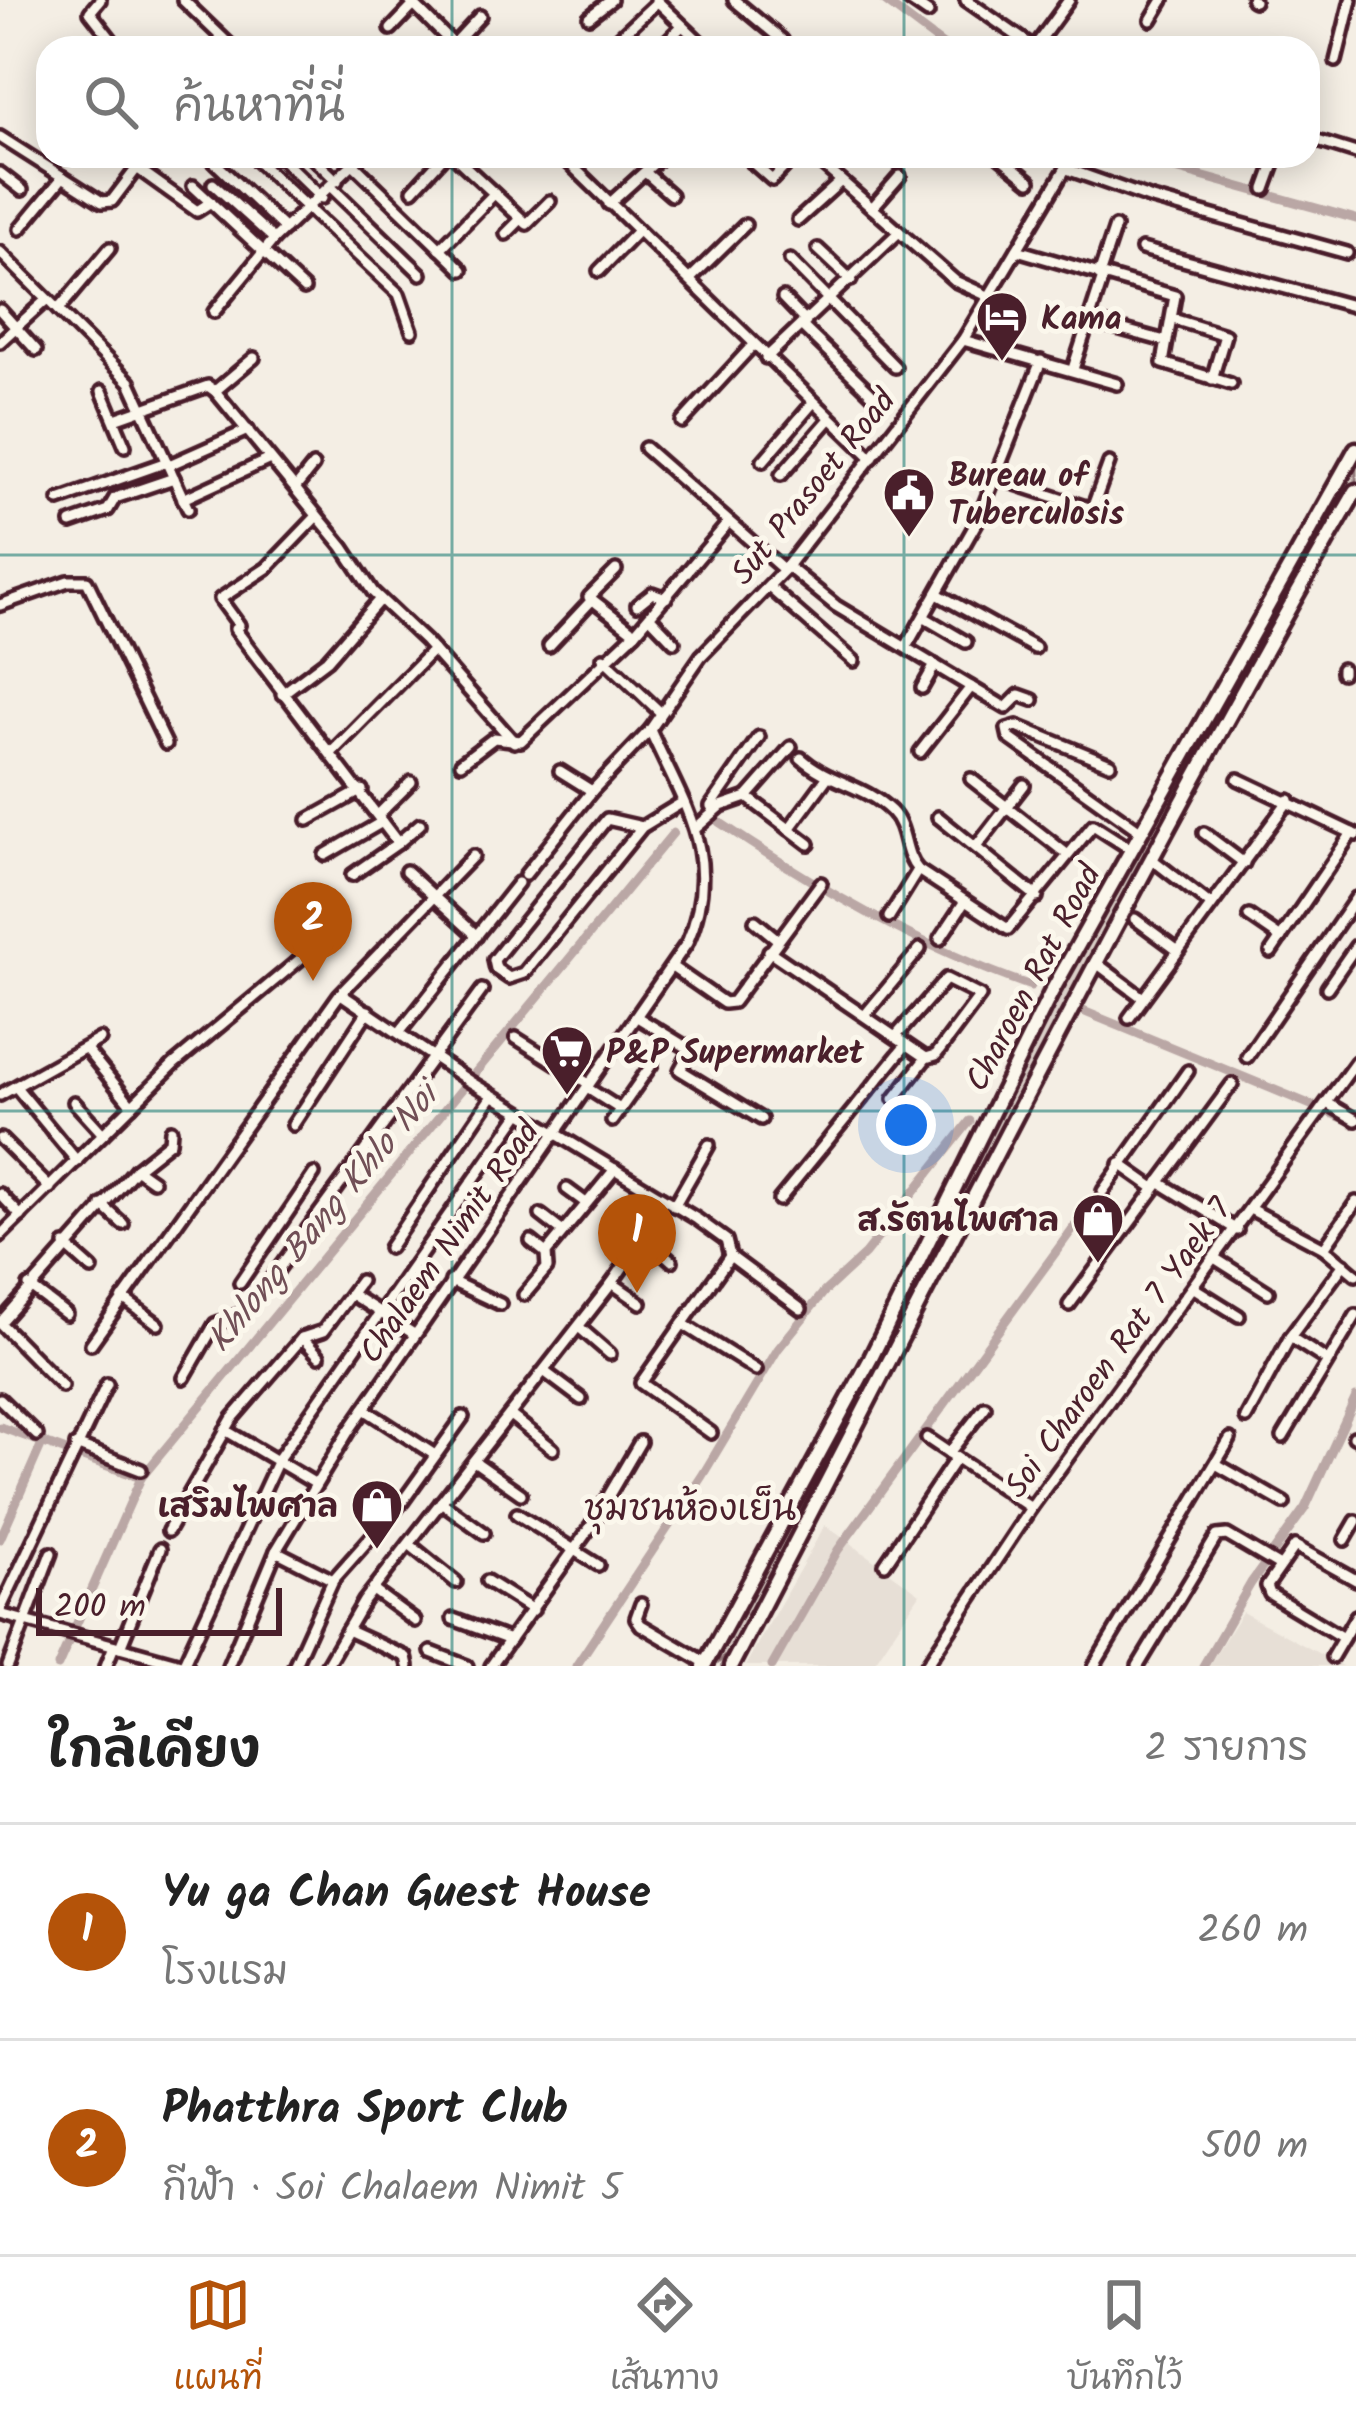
<!DOCTYPE html>
<html lang="th">
<meta charset="utf-8">
<style>
:root{--surface:#fff;--page:#f6f6f6;--text:#222;--muted:#767676;--line:#e0e0e0;--accent:#b45309}
body{margin:0;font-family:Kalam,"Playpen Sans Thai",sans-serif;background:var(--page);color:var(--text)}
.scale{position:absolute;left:36px;bottom:30px;width:246px;box-sizing:border-box;padding-left:12px;border:6px solid #4a1f2b;border-top:0;font-size:33px;line-height:42px;white-space:nowrap;color:#4a1f2b;-webkit-text-stroke:9px #fbf7ec;paint-order:stroke}
.you{position:absolute;left:906px;top:1125px;width:42px;height:42px;margin:-30px;border:9px solid #fff;border-radius:50%;background:#1a73e8;box-shadow:0 0 0 18px #1a73e833}
.badge{display:grid;place-items:center;width:78px;height:78px;border-radius:50%;background:var(--accent);color:#fff;font-size:39px;font-weight:700}
.pin{position:absolute;translate:-50% -99px;filter:drop-shadow(0 3px 6px #0008)}
.pin::after{content:'';position:absolute;top:63px;width:42px;height:36px;background:inherit;clip-path:polygon(0 0,100% 0,50% 100%)}
.list{margin:0;padding:0;list-style:none}
h2{display:flex;justify-content:space-between;align-items:center;height:156px;margin:0;padding:0 48px;font-size:51px}
h2 small{font-size:39px;font-weight:400;color:var(--muted)}
.list li{display:grid;grid-template-columns:78px 1fr auto;gap:36px;align-items:center;box-sizing:border-box;height:216px;padding:0 48px;border-top:3px solid var(--line)}
.list b{display:block;font-size:45px;white-space:nowrap}
.list p{margin:0;font-size:39px;white-space:nowrap;color:var(--muted)}
.list em{font-size:39px;font-style:normal;color:var(--muted)}
.icon{flex:none;width:66px;height:66px;fill:none;stroke:currentColor;stroke-width:2;stroke-linecap:round;stroke-linejoin:round}
.map{position:relative;flex:none;width:1356px;height:1666px;overflow:hidden}
.search{position:absolute;background:var(--surface);box-shadow:0 6px 30px #0003;left:36px;right:36px;top:36px;height:132px;display:flex;align-items:center;gap:30px;box-sizing:border-box;padding:0 42px;border-radius:36px;color:var(--muted);font-size:45px}
.sheet{height:588px;background:var(--surface)}
nav{display:flex;justify-content:space-around;align-items:center;box-sizing:border-box;height:168px;border-top:3px solid var(--line);background:var(--surface);font-size:33px;color:var(--muted)}
nav a{display:grid;justify-items:center;gap:6px}
nav .on{color:var(--accent)}
.map>svg:first-child{display:block}
.built{fill:#e7dfd6}
.green{fill:#dbd0c9;stroke:#92787a;stroke-width:3}
.lines{fill:none;stroke-linecap:round;stroke-linejoin:round}
.canal{stroke:#baa7a5;stroke-width:9}
.minor-casing{stroke:#4a1f2b;stroke-width:18}
.major-casing{stroke:#4a1f2b;stroke-width:21}
.minor{stroke:#fbf7ec;stroke-width:9}
.major{stroke:#fbf7ec;stroke-width:12}
.grid{fill:none;stroke:#0f766e;stroke-width:3;stroke-opacity:0.55}
.labels{text-anchor:middle;stroke-width:10;stroke-linejoin:round;paint-order:stroke}
.poi-label{font-size:33px;font-weight:bold;fill:#4a1f2b;stroke:#fbf7ec;text-anchor:start}
.street-label{font-size:33px;fill:#4a1f2b;stroke:#fbf7ec}
.water-label{font-size:36px;font-style:italic;fill:#714f56;stroke:#fbf7ec}
.neighbourhood-label{font-size:36px;fill:#4a1f2b;stroke:#fbf7ec}
</style>
<div class="map">
<svg width="1356" height="1666" viewBox="0 0 1356 1666">
<rect width="100%" height="100%" fill="#f4eee4"/>
<filter id="ink" filterUnits="userSpaceOnUse"><feTurbulence type="fractalNoise" baseFrequency=".00833" numOctaves="2"/><feDisplacementMap in="SourceGraphic" scale="24" xChannelSelector="R" yChannelSelector="G"/><feConvolveMatrix kernelMatrix="1 2 1 2 8 2 1 2 1" color-interpolation-filters="sRGB"/></filter>
<g filter="url(#ink)">
<g class="built">
<polygon points="825,1525 920,1594 872,1666 745,1666"/>
<polygon points="1242,1612 1342,1666 1208,1666"/>
</g>
<g class="green">
<polygon points="1356,460 1356,482 1207,734 1202,731"/>
<polygon points="1198,751 1201,756 1059,1016 913,1313 734,1647 719,1662 719,1652 867,1378 1066,977"/>
</g>
<g class="lines">
<g class="canal">
<polyline points="883,0 947,48"/>
<polyline points="1129,156 1356,219"/>
<path d="M719,822c98,66 200,125 312,164"/>
<polyline points="1083,1011 1355,1123"/>
<polyline points="0,1427 141,1478"/>
<polyline points="0,1539 43,1441"/>
<polyline points="58,1666 141,1478 673,833"/>
<polyline points="576,1666 702,1476 778,1349 824,1292 865,1254 970,1121"/>
<polyline points="772,1666 838,1550 1096,1197"/>
<polyline points="1203,1666 1251,1583 1305,1508 1356,1397"/>
</g>
<g class="minor-casing">
<g id="minor">
<polyline points="100,0 90,12 111,39 103,48"/>
<polyline points="183,0 233,48"/>
<polyline points="409,0 457,48"/>
<polyline points="656,0 706,48"/>
<polyline points="734,0 782,40"/>
<polyline points="909,0 928,13"/>
<polyline points="966,0 1035,48"/>
<polyline points="1252,0 1254,1"/>
<polyline points="589,17 611,0"/>
<polyline points="1151,20 1163,0"/>
<polyline points="391,29 414,5"/>
<polyline points="454,44 480,16"/>
<polyline points="611,45 657,2"/>
<polyline points="660,48 682,26"/>
<polyline points="1034,48 1069,0"/>
<polyline points="1336,61 1351,0"/>
<polyline points="0,137 102,202 112,201 137,168 197,211 211,202"/>
<polyline points="1308,138 1356,153"/>
<polyline points="208,156 285,229"/>
<polyline points="252,156 399,294 412,331"/>
<polyline points="279,156 322,198"/>
<polyline points="311,156 337,181"/>
<polyline points="454,156 527,224 550,201"/>
<polyline points="562,156 872,458"/>
<polyline points="745,156 772,180 795,156"/>
<polyline points="813,156 955,281 988,296"/>
<polyline points="999,156 1030,181"/>
<polyline points="353,164 462,270"/>
<polyline points="1067,169 1152,199 1347,253"/>
<polyline points="645,172 671,195"/>
<polyline points="0,173 22,190"/>
<polyline points="213,184 274,239"/>
<polyline points="193,186 304,289"/>
<polyline points="331,187 421,274"/>
<polyline points="1265,189 1277,156"/>
<polyline points="413,190 444,156"/>
<polyline points="609,204 662,156"/>
<polyline points="872,208 900,176"/>
<polyline points="798,220 841,181"/>
<polyline points="20,229 63,177"/>
<polyline points="506,234 521,219"/>
<polyline points="440,249 494,194"/>
<polyline points="818,249 851,280"/>
<polyline points="1142,249 1356,307"/>
<polyline points="1017,250 1175,296 1163,363 1231,384"/>
<polyline points="0,252 130,382 188,509"/>
<polyline points="790,260 895,367"/>
<polyline points="599,271 637,232"/>
<polyline points="1099,275 1115,227"/>
<polyline points="690,279 745,225"/>
<polyline points="783,298 806,322"/>
<polyline points="0,310 36,350"/>
<polyline points="58,310 110,248"/>
<polyline points="214,312 274,239 361,156"/>
<polyline points="1173,319 1225,335 1212,379"/>
<polyline points="1088,320 1165,341"/>
<polyline points="802,326 874,396"/>
<polyline points="963,340 1117,384"/>
<polyline points="0,342 46,300"/>
<polyline points="254,358 215,391 343,547 373,592 425,641 514,742"/>
<polyline points="766,358 899,232"/>
<polyline points="1073,369 1103,277"/>
<polyline points="102,391 125,446"/>
<polyline points="115,419 208,386 215,391"/>
<polyline points="682,422 753,345"/>
<polyline points="645,448 784,570"/>
<polyline points="763,461 812,404"/>
<polyline points="169,465 248,430"/>
<polyline points="781,475 829,420"/>
<polyline points="997,478 1092,509 1109,463"/>
<polyline points="296,487 313,466"/>
<polyline points="183,499 268,460"/>
<polyline points="59,500 167,462"/>
<polyline points="71,523 108,510 115,498 174,478"/>
<polyline points="787,566 836,606 1006,708 1019,695 1033,700"/>
<polyline points="616,570 589,597 635,633"/>
<polyline points="769,587 854,661"/>
<polyline points="939,595 1035,648"/>
<polyline points="0,605 68,581 87,581 166,744"/>
<polyline points="637,605 652,593 666,598"/>
<polyline points="650,617 674,642"/>
<polyline points="925,618 966,642"/>
<polyline points="239,625 220,599 267,568 316,517"/>
<polyline points="235,629 398,843 352,875"/>
<polyline points="549,646 592,600"/>
<polyline points="906,647 978,520 1041,361"/>
<polyline points="603,658 661,713"/>
<polyline points="1342,673 1342,669"/>
<polyline points="922,688 935,665"/>
<polyline points="282,694 327,660 380,599"/>
<polyline points="791,747 747,797 809,844"/>
<polyline points="332,752 433,650"/>
<polyline points="920,752 971,687"/>
<path d="M801,758c28,25 62,26 90,53 17,17 11,41 27,59l90,59 85,-104 39,25"/>
<polyline points="461,763 494,738 521,741 635,633 728,523"/>
<polyline points="1110,764 1017,726 1007,729 1009,738 1140,831"/>
<polyline points="560,771 592,791"/>
<polyline points="971,779 1068,855"/>
<polyline points="1238,779 1356,835"/>
<polyline points="714,811 711,806 759,737"/>
<polyline points="378,815 411,782"/>
<polyline points="938,817 1037,897"/>
<polyline points="308,820 362,790"/>
<polyline points="642,827 607,819 494,960 496,969 509,978 524,973 642,827 683,802"/>
<polyline points="696,828 721,806 747,797"/>
<polyline points="789,829 826,779"/>
<polyline points="1204,833 1244,863"/>
<polyline points="398,843 420,824"/>
<polyline points="976,847 1024,785"/>
<polyline points="325,855 382,822"/>
<polyline points="1153,860 1211,905"/>
<polyline points="406,871 477,936"/>
<polyline points="525,875 592,791 650,730"/>
<polyline points="1249,916 1281,938"/>
<polyline points="889,917 918,870"/>
<polyline points="1135,919 1177,950"/>
<polyline points="755,921 778,940"/>
<polyline points="940,939 965,901"/>
<polyline points="769,951 926,1058 936,1055 980,996 946,979 896,1036"/>
<polyline points="1271,952 1352,833"/>
<polyline points="1095,962 1143,998"/>
<polyline points="672,967 724,1003 733,1002 821,883"/>
<polyline points="1327,988 1356,946"/>
<polyline points="341,994 469,1081 697,1219 726,1240 730,1256 801,1309"/>
<polyline points="866,1014 920,949"/>
<polyline points="637,1017 691,1050 680,1070 761,1119"/>
<polyline points="1129,1018 1289,800"/>
<polyline points="399,1033 518,883"/>
<polyline points="516,1038 589,1084"/>
<polyline points="86,1049 132,1106"/>
<polyline points="1247,1057 1356,898"/>
<polyline points="16,1087 77,1161"/>
<polyline points="587,1088 620,1109"/>
<polyline points="0,1095 100,1039"/>
<polyline points="894,1099 926,1058"/>
<polyline points="74,1102 103,1134"/>
<polyline points="1327,1103 1356,1120"/>
<polyline points="612,1121 652,1064"/>
<polyline points="293,1125 368,1011"/>
<polyline points="1,1139 50,1188"/>
<polyline points="1120,1164 1154,1188"/>
<polyline points="136,1169 153,1181"/>
<polyline points="1159,1182 1237,1230"/>
<polyline points="567,1189 586,1203"/>
<polyline points="1103,1191 1188,1071"/>
<polyline points="0,1194 21,1216"/>
<polyline points="779,1200 906,1045"/>
<polyline points="102,1205 123,1224"/>
<polyline points="674,1206 709,1145"/>
<polyline points="1252,1210 1324,1248 1356,1275"/>
<polyline points="541,1215 563,1232"/>
<polyline points="0,1236 174,1064 311,950"/>
<polyline points="531,1241 546,1253"/>
<polyline points="65,1245 92,1269"/>
<polyline points="389,1248 492,1096"/>
<polyline points="1324,1248 1356,1202"/>
<polyline points="1216,1259 1268,1292"/>
<polyline points="451,1281 500,1304"/>
<polyline points="240,1283 314,1174"/>
<polyline points="612,1283 640,1242 651,1242 672,1261"/>
<polyline points="29,1286 66,1314"/>
<polyline points="1194,1288 1239,1316"/>
<polyline points="351,1294 414,1334"/>
<polyline points="524,1295 547,1268 546,1253 615,1169"/>
<polyline points="123,1298 158,1324"/>
<polyline points="1069,1305 1232,1084"/>
<polyline points="683,1324 756,1370"/>
<polyline points="580,1328 610,1354"/>
<polyline points="1290,1337 1326,1360"/>
<polyline points="302,1338 319,1356"/>
<polyline points="91,1344 339,995 473,856"/>
<polyline points="545,1372 581,1399"/>
<polyline points="184,1378 215,1324 243,1313 269,1282 482,990"/>
<polyline points="62,1386 0,1323 136,1169 170,1142 171,1130"/>
<polyline points="0,1399 37,1435"/>
<polyline points="364,1409 435,1455"/>
<polyline points="510,1415 553,1449"/>
<polyline points="1246,1418 1290,1337 1344,1264"/>
<polyline points="225,1430 316,1484"/>
<polyline points="711,1433 641,1383 730,1256"/>
<polyline points="1283,1437 1356,1315"/>
<polyline points="1354,1437 1356,1438"/>
<polyline points="927,1438 1031,1508"/>
<polyline points="76,1445 141,1470"/>
<polyline points="949,1453 985,1407"/>
<polyline points="474,1461 521,1494"/>
<polyline points="1216,1464 1284,1503"/>
<polyline points="441,1502 484,1533"/>
<polyline points="517,1514 598,1565"/>
<polyline points="168,1531 232,1419 302,1338 323,1331 360,1281"/>
<polyline points="1345,1540 1356,1521"/>
<polyline points="409,1544 456,1582"/>
<polyline points="276,1551 333,1580"/>
<polyline points="885,1564 956,1458"/>
<polyline points="487,1581 533,1610"/>
<polyline points="373,1590 415,1621"/>
<polyline points="641,1604 636,1618 641,1625 706,1663"/>
<polyline points="0,1610 107,1384"/>
<polyline points="0,1614 188,1666"/>
<polyline points="453,1619 510,1640"/>
<polyline points="347,1630 406,1657 408,1666"/>
<polyline points="1343,1638 1270,1594 1267,1586 1295,1546 1356,1580"/>
<polyline points="120,1647 160,1549"/>
<polyline points="431,1652 467,1666"/>
<polyline points="1332,1657 1356,1616"/>
<polyline points="183,1665 279,1458 520,1113"/>
<polyline points="8,1666 51,1553"/>
<polyline points="106,1666 114,1646"/>
<path d="M228,1666l48,-115 72,-119 339,-489c37,-85 -3,-137 -37,-213l51,-74 83,-86 179,-230 110,-184"/>
<polyline points="294,1666 333,1580 403,1501 463,1417"/>
<polyline points="326,1666 364,1601 612,1283 641,1303"/>
<polyline points="491,1666 591,1526 640,1442"/>
<polyline points="926,1666 1031,1508 1356,1062"/>
<polyline points="1094,1666 1230,1439"/>
<polyline points="1138,1666 1217,1536 1227,1535 1278,1565"/>
</g>
</g>
<g class="major-casing">
<g id="major">
<polyline points="704,1666 871,1358 1051,993 1356,449"/>
<path d="M731,1666c206,-393 402,-791 625,-1175"/>
</g>
</g>
<use href="#minor" class="minor"/>
<use href="#major" class="major"/>
</g>
</g>
<path class="grid" d="M452,0v48M904,0v48M452,156v1510M904,156v1510M0,555h1356M0,1111h1356"/>
<defs>
<g id="hotel-pin" transform="scale(2.7)"><path d="M0 17L-7.5 6A9.5 9.5 0 1 1 7.5 6Z" fill="#4a1f2b" stroke="#fbf7ec"/><path d="M-6-4.5h1.5V1H6V5H4.5V3h-9V5H-6ZM-4 0a1.8 1.8 0 1 1 3.6 0ZM.5 0V-2.5h3Q6-2.5 6 0Z" fill="#fff"/></g>
<g id="civic-pin" transform="scale(2.7)"><path d="M0 17L-7.5 6A9.5 9.5 0 1 1 7.5 6Z" fill="#4a1f2b" stroke="#fbf7ec"/><path d="M-.6-6.5H3V-4.5H.6V-3L4-1V1h2V6H-6V1h2V-1L-.6-3ZM-1.2 2.5V6h2.4V2.5Z" fill="#fff"/></g>
<g id="supermarket-pin" transform="scale(2.7)"><path d="M0 17L-7.5 6A9.5 9.5 0 1 1 7.5 6Z" fill="#4a1f2b" stroke="#fbf7ec"/><path d="M-6-5.5h2.5l.6 2H6L4.5 2H-2.5L-4.4-4H-6ZM-1.5 3.2a1.3 1.3 0 1 0 .1 0ZM3 3.2a1.3 1.3 0 1 0 .1 0Z" fill="#fff"/></g>
<g id="shop-pin" transform="scale(2.7)"><path d="M0 17L-7.5 6A9.5 9.5 0 1 1 7.5 6Z" fill="#4a1f2b" stroke="#fbf7ec"/><path d="M-5-2.5h2.3a2.7 3.5 0 0 1 5.4 0H5L5.5 6h-11ZM-1.5-2.5h3a1.5 2.3 0 0 0-3 0Z" fill="#fff"/></g>
</defs>
<g fill-rule="evenodd">
<use href="#hotel-pin" x="1002" y="317"/>
<use href="#civic-pin" x="909" y="493"/>
<use href="#supermarket-pin" x="567" y="1051"/>
<use href="#shop-pin" x="1098" y="1219"/>
<use href="#shop-pin" x="377" y="1505"/>
</g>
<g class="labels">
<g class="poi-label">
<text x="1041" y="329">Kama</text>
<text x="948" y="486">Bureau of<tspan x="948" dy="38">Tuberculosis</tspan></text>
<text x="606" y="1063">P&amp;P Supermarket</text>
<text x="1059" y="1231" text-anchor="end">ส.รัตนไพศาล</text>
<text x="338" y="1517" text-anchor="end">เสริมไพศาล</text>
</g>
<g class="street-label">
<text transform="translate(812 486) rotate(-51)" y="12">Sut Prasoet Road</text>
<text transform="translate(1032 977) rotate(-62)" y="12">Charoen Rat Road</text>
<text transform="translate(448 1241) rotate(-55)" y="12">Chalaem Nimit Road</text>
<text transform="translate(1117 1347) rotate(-54)" y="12">Soi Charoen Rat 7 Yaek 7</text>
</g>
<g class="water-label">
<text transform="translate(321 1217) rotate(-50)" y="13">Khlong Bang Khlo Noi</text>
</g>
<g class="neighbourhood-label">
<text x="690" y="1520">ชุมชนห้องเย็น</text>
</g>
</g>
</svg>
<div class="scale">200 m</div>
<div class="you"></div>
<div class="pin badge" style="left:637px;top:1293px">1</div>
<div class="pin badge" style="left:313px;top:981px">2</div>
<div class="search"><svg class="icon" aria-label="search" viewBox="0 0 24 24"><circle cx="10" cy="10" r="6"/><path d="M15 15l6 6"/></svg>ค้นหาที่นี่</div>
</div>
<section class="sheet">
<h2>ใกล้เคียง<small>2 รายการ</small></h2>
<ul class="list">
<li><span class="badge">1</span><div><b>Yu ga Chan Guest House</b><p>โรงแรม</p></div><em>260 m</em></li>
<li><span class="badge">2</span><div><b>Phatthra Sport Club</b><p>กีฬา · Soi Chalaem Nimit 5</p></div><em>500 m</em></li>
</ul>
</section>
<nav>
<a class="on"><svg class="icon" aria-label="map" viewBox="0 0 24 24"><path d="M3 6l6-2 6 2 6-2v14l-6 2-6-2-6 2zM9 4v14M15 6v14"/></svg>แผนที่</a>
<a><svg class="icon" aria-label="directions" viewBox="0 0 24 24"><path d="M12 3l9 9-9 9-9-9zM9 14v-3h6M13 9l2 2-2 2"/></svg>เส้นทาง</a>
<a><svg class="icon" aria-label="saved" viewBox="0 0 24 24"><path d="M7 4h10v16l-5-4-5 4z"/></svg>บันทึกไว้</a>
</nav>
